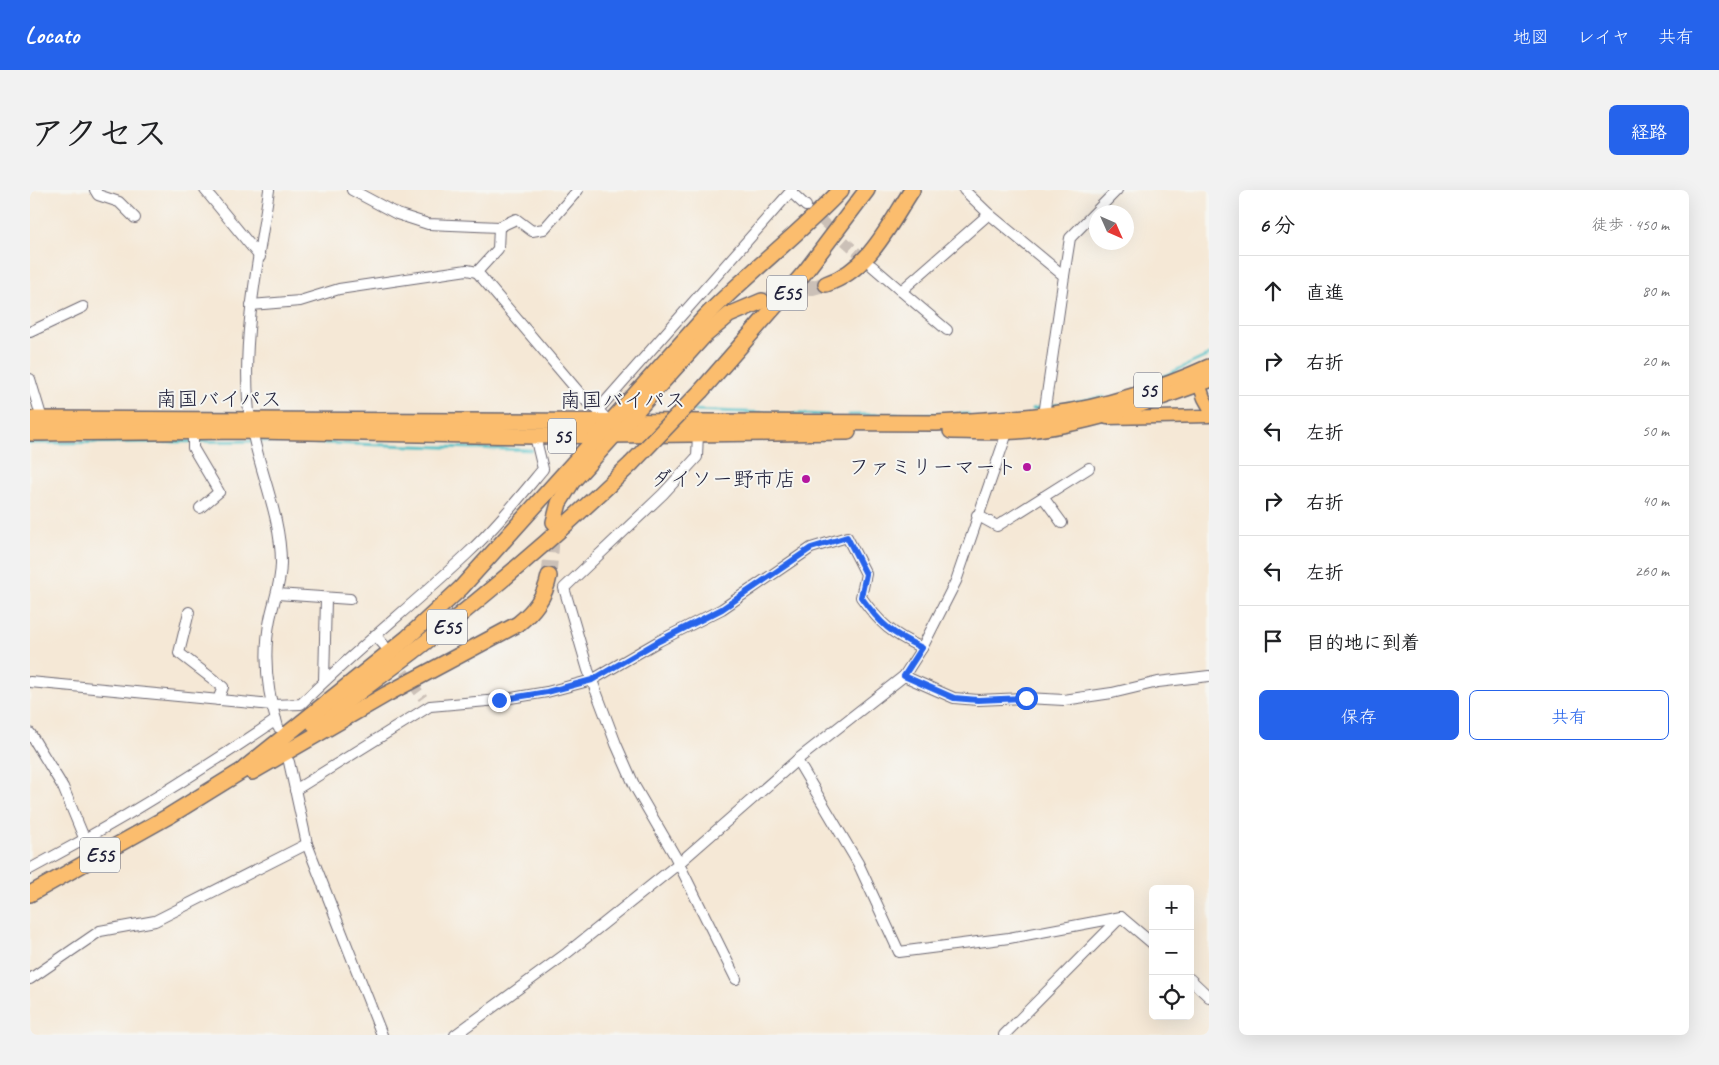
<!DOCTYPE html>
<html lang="ja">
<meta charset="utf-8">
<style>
:root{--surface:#fff;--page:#f2f2f2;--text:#202124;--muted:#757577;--line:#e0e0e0;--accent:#2563eb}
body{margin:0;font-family:Caveat,"Klee One",sans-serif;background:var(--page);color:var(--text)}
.controls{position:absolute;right:15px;bottom:15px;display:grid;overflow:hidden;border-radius:8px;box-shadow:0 5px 20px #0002}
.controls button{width:45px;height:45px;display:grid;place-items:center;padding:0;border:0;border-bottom:1px solid var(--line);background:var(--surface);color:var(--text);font:25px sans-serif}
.compass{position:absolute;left:1059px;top:15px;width:45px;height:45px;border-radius:50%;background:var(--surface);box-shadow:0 5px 20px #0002;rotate:135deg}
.stop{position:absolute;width:15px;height:15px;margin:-11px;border:4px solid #2563eb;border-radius:50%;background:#fff}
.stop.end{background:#2563eb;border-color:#fff;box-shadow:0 1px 5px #0008}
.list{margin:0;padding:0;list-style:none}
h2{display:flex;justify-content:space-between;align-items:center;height:65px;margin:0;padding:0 20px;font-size:21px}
h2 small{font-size:16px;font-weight:400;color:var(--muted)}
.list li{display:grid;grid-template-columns:32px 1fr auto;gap:15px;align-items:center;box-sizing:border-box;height:70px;padding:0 20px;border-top:1px solid var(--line)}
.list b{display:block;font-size:19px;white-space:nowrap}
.list em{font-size:16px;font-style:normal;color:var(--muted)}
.actions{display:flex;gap:10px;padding:15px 20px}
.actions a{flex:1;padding:11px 0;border:1px solid var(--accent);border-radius:8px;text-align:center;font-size:18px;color:var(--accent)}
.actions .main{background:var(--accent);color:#fff}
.icon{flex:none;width:28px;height:28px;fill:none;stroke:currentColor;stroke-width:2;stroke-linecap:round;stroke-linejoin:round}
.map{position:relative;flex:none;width:1179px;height:845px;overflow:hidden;border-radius:8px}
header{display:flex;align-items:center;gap:30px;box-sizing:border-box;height:70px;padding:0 25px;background:var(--accent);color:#fff}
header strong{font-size:24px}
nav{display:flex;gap:28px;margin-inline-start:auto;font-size:18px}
.intro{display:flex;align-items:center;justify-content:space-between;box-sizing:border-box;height:120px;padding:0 30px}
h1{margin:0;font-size:35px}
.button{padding:12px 22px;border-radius:8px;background:var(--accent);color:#fff;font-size:18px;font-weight:700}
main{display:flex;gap:30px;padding:0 30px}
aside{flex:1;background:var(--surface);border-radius:8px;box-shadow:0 5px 20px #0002}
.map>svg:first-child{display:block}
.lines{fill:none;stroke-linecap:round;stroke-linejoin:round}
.stream{stroke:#50bfc5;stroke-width:3}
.minor-tunnel{stroke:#cbc0b7;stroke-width:10;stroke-dasharray:10 5;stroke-linecap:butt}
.highway-tunnel{stroke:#cbc0b7;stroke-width:15;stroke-dasharray:15 8;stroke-linecap:butt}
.minor-casing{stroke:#6c6771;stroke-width:12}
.major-casing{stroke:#6c6771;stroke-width:15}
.highway-casing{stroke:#6c6771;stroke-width:18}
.minor{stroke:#fff;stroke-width:10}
.major{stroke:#fbbd6e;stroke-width:12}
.highway{stroke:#fbbd6e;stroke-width:15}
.highway-bridge-casing{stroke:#6c6771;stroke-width:18;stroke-linecap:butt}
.highway-bridge{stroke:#fbbd6e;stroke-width:15}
.route{stroke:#2563eb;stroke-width:6}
.poi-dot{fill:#b5179e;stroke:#f6f6f2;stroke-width:2}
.labels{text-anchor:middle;stroke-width:4;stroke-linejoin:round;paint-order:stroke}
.shield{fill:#f6f6f2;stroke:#626272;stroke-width:1}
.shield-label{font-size:20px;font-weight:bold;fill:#22223b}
.street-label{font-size:21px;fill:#22223b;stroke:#f6f6f2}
.poi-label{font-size:21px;fill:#22223b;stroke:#f6f6f2;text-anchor:end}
</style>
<header>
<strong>Locato</strong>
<nav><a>地図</a><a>レイヤ</a><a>共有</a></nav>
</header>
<div class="intro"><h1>アクセス</h1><a class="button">経路</a></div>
<main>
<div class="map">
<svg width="1179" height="845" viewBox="0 0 1179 845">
<rect width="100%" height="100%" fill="#f6f6f2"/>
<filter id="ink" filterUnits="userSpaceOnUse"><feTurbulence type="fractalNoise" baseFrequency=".02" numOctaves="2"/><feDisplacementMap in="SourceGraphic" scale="10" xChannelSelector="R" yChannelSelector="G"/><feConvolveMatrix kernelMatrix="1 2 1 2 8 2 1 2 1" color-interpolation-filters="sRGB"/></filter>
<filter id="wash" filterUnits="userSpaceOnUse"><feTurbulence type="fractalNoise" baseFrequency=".0096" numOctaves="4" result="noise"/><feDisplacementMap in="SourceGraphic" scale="20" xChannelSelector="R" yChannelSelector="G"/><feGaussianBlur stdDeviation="1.12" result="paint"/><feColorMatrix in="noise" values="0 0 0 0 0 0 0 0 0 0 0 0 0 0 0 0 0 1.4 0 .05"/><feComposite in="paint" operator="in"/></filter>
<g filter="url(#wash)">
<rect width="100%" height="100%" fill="#f5e8d6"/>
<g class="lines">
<g class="stream">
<polyline points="1121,192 1179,165"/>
<polyline points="1002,219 1074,207"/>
<polyline points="660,220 798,225"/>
<polyline points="819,225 938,224"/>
<polyline points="0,253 235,251 502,260"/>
</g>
</g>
</g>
<g filter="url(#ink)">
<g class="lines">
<g class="minor-tunnel">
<polyline points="781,21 839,73"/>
<polyline points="365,470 393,508"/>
</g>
<g class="highway-tunnel">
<polyline points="732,111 796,94"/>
<polyline points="519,386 523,339"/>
</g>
<g class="minor-casing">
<g id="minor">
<polyline points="65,0 68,5 89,12 105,28"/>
<polyline points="175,0 230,67"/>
<path d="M239,0c-10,69 -26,140 -21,210 3,56 33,107 33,163 0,20 -7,37 -11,56 -7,35 -3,73 8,108"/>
<polyline points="322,0 367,24 398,34 469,37 486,29 502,41 514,39 548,0"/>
<polyline points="934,0 959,24"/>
<polyline points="761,2 776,16"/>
<polyline points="469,37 468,59 447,82 558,213 568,220"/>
<polyline points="842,76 871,101 959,24 1034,86 1014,225"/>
<polyline points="1034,86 1040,48 1087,0"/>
<polyline points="871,101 917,140"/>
<polyline points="221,115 270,111 309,99 437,80 447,82"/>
<polyline points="0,142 53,117"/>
<polyline points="0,189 12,229"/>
<polyline points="579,232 568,220 762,0"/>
<polyline points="163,242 163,258 189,302 170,318"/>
<polyline points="668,243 667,267 633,304 534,398 558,480 586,554 605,597 645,666 706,789"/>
<polyline points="1013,307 1032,333"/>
<polyline points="947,325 967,336 1059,278"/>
<polyline points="247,404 320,409"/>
<polyline points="159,422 149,463 193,497 188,510"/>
<polyline points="345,445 354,455"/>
<polyline points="874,486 924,508 948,510 996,508 1034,510 1082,503 1128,492 1179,486"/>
<polyline points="294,491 296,408"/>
<path d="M0,492l242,23 29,-1c53,-53 112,-99 166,-150 28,-26 52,-56 76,-85l-8,-33"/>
<polyline points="0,543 33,597 57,655"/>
<polyline points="767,570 828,673 869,762 979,748 1091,727 1123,754"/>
<polyline points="259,572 277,654 352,845"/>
<path d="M265,600l135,-84 69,-6 48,-8 45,-12 67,-39 63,-32 89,-61 36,-11 19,37 -5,23c20,28 30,36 61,51"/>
<path d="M0,679c85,-45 167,-95 246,-149"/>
<polyline points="0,789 70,741 125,731 277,654"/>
<polyline points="1160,789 1179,807"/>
<polyline points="425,845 537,763 648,674 767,570 874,486 892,458 926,391 979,237"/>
<polyline points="974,845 1091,727"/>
</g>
</g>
<g class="major-casing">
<g id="major">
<polyline points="1166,185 1174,208 1179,217"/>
<polyline points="1077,228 1179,226"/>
</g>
</g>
<g class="highway-casing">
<g id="highway">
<path d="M796,94c43,-14 63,-59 86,-94"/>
<polyline points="671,201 775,82 837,0"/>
<path d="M0,229l905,4c39,-2 79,-4 118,-9 50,-6 110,-26 156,-47"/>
<path d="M921,241c22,0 44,2 66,0 67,-5 129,-28 192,-51"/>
<polyline points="0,243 222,241 505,246 818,242"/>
<polyline points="524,332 529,313 542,292 673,147 699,125 732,111"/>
<path d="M284,534c113,-78 218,-165 317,-260"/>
<path d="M215,578l162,-130 54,-50 243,-270c44,-45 94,-83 137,-128"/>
<path d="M222,582l135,-78 131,-70c16,-13 27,-27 31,-48"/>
<polyline points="0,704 139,626 223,574"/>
</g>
</g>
<use href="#minor" class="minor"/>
<use href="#major" class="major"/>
<use href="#highway" class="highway"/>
<g class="highway-bridge-casing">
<polyline id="highway-bridge" points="601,274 671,201"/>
</g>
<use href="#highway-bridge" class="highway-bridge"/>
</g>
</g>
<g class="lines" filter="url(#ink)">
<path class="route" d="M469,510l48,-8 45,-12 67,-39 63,-32 89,-61 36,-11 19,37 -5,23c20,28 30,36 61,51l-18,28 50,22 24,2 48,-2"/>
</g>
<g class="poi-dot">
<circle cx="997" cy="277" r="5"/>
<circle cx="776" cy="289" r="5"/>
</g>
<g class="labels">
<g class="shield">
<rect x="737" y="85.5" width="40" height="35" rx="4"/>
<rect x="1104" y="182.5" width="28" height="35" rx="4"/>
<rect x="518" y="228.5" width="28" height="35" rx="4"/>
<rect x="397" y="419.5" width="40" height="35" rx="4"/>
<rect x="50" y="647.5" width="40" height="35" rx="4"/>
</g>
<g class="shield-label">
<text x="757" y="110">E55</text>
<text x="1118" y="207">55</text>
<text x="532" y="253">55</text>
<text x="417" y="444">E55</text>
<text x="70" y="672">E55</text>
</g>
<g class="street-label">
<text x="189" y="216">南国バイパス</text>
<text x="593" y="217">南国バイパス</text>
</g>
<g class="poi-label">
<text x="987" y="284">ファミリーマート</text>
<text x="766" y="296">ダイソー野市店</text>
</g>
</g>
</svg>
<div class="controls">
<button>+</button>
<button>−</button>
<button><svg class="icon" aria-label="locate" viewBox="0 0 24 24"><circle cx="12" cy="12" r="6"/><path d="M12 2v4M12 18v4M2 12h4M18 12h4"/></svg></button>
</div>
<svg class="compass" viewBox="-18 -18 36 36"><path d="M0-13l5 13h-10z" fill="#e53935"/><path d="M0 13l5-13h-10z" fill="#757577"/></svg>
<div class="stop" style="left:996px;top:508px"></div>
<div class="stop end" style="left:469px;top:510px"></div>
</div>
<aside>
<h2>6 分<small>徒歩 · 450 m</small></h2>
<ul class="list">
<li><svg class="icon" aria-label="ahead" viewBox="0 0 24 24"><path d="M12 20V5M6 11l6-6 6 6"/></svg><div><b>直進</b></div><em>80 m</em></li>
<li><svg class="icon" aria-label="right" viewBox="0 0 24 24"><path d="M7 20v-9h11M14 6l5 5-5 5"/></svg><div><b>右折</b></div><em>20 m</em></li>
<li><svg class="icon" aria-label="left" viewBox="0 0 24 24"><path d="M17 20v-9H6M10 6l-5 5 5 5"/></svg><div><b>左折</b></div><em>50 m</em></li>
<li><svg class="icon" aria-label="right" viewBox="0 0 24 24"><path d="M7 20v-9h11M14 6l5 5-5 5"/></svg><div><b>右折</b></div><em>40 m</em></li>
<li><svg class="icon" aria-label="left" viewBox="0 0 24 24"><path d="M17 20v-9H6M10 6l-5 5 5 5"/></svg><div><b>左折</b></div><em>260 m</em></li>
<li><svg class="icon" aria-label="arrive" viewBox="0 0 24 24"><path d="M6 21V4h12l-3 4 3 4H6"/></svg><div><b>目的地に到着</b></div></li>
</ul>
<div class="actions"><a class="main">保存</a><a>共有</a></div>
</aside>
</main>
